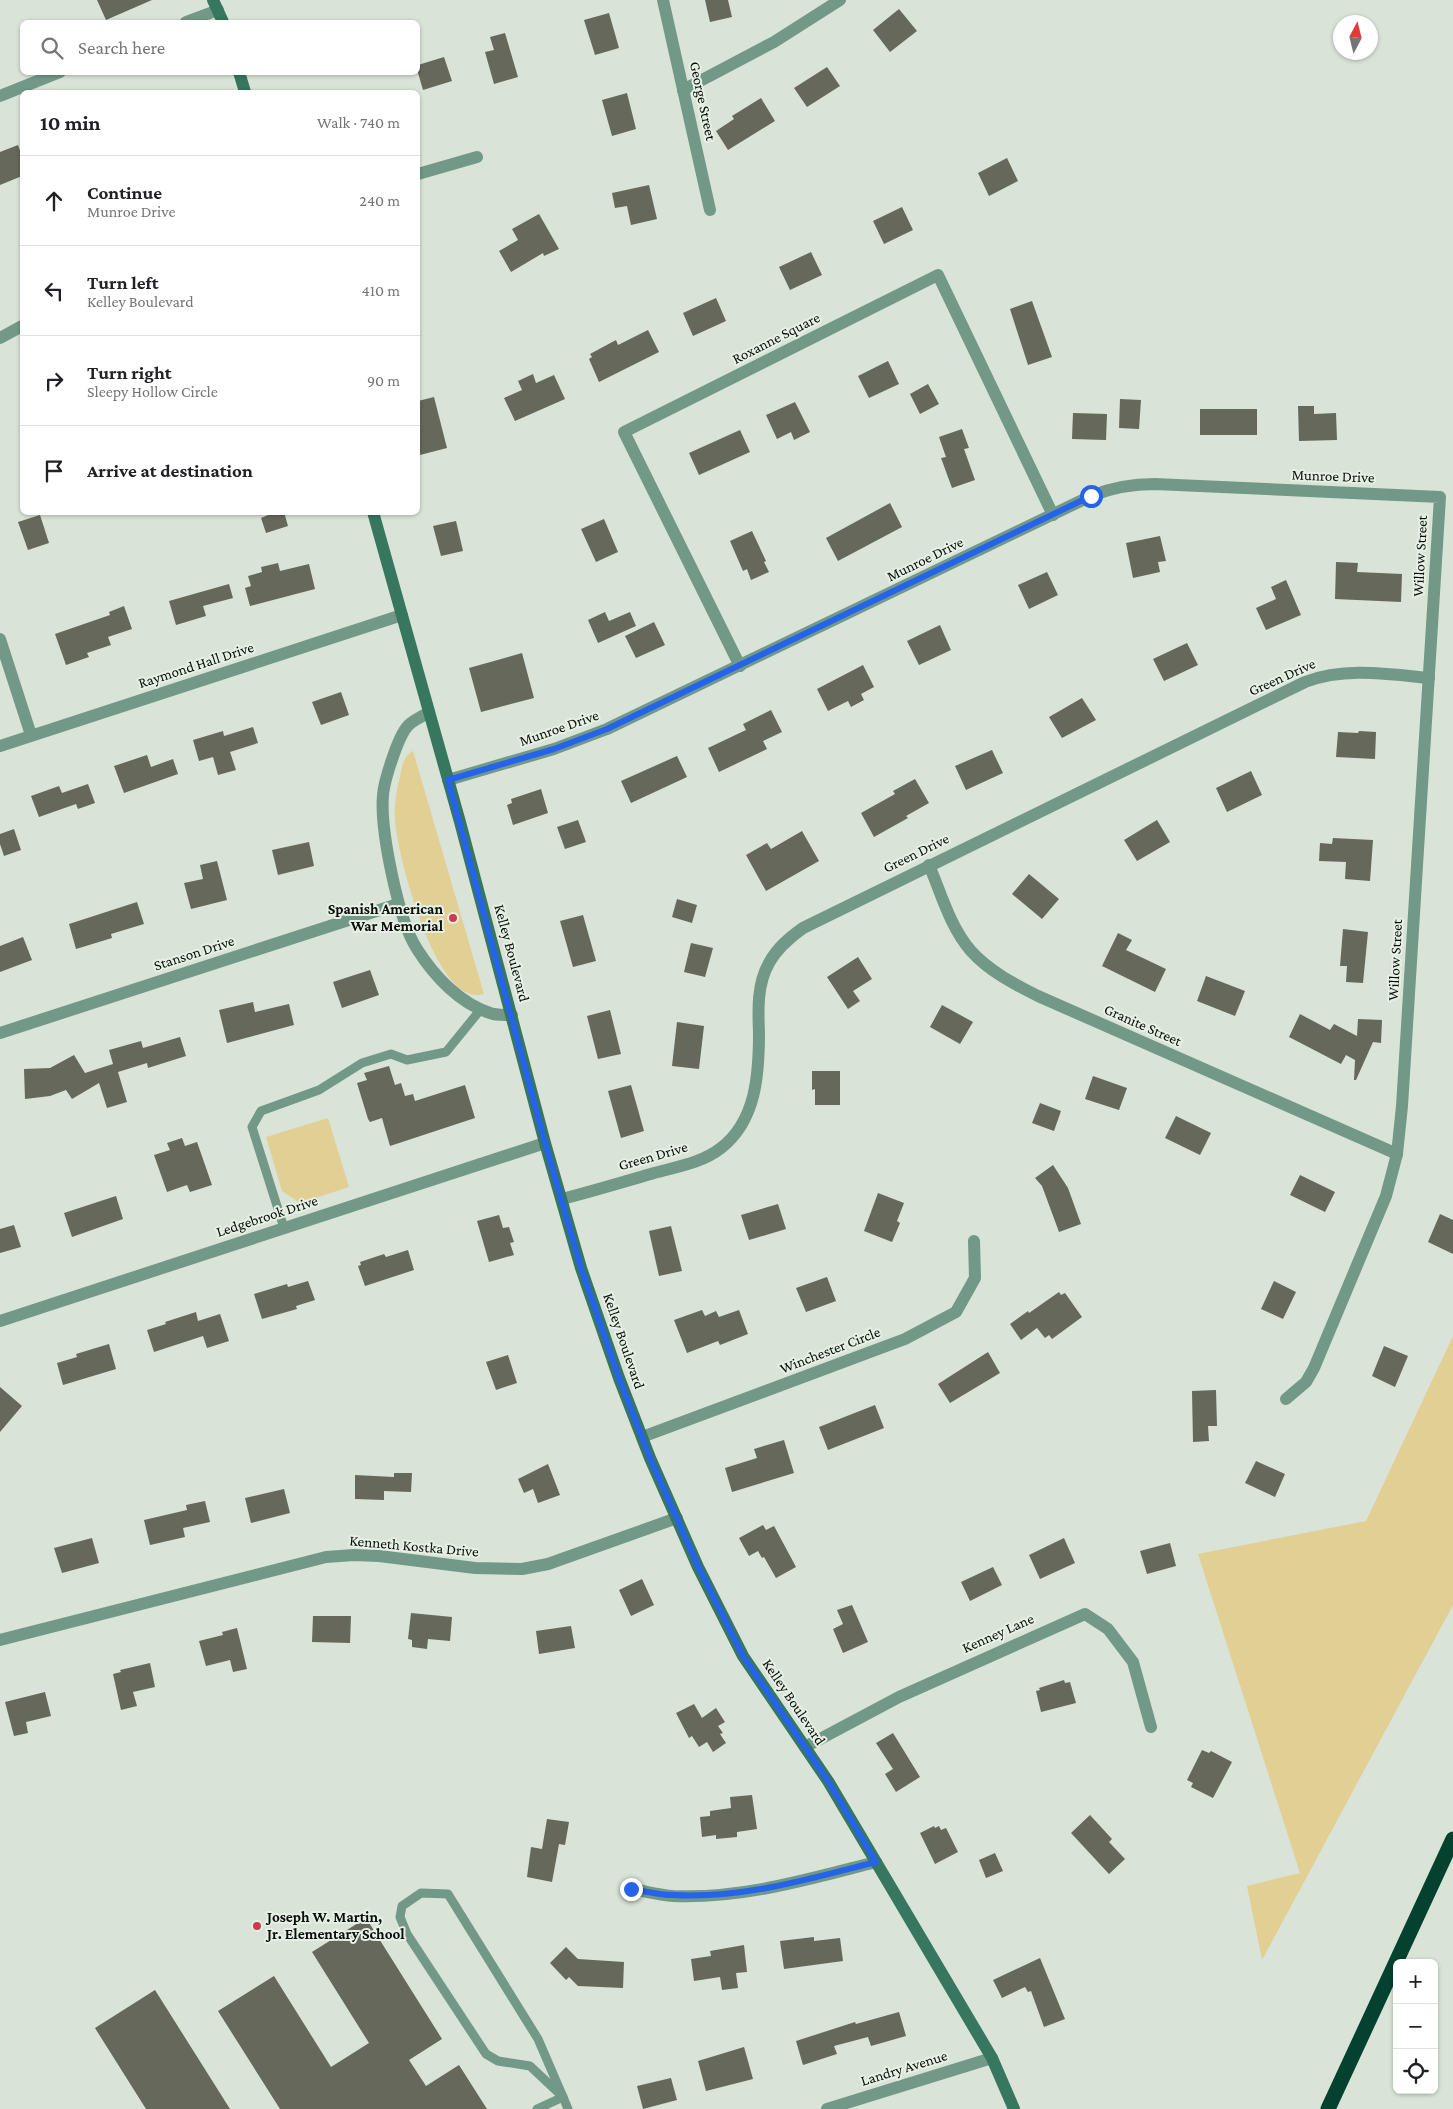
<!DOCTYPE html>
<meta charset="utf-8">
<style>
:root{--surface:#fff;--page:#f6f6f6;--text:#202124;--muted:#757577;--line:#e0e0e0}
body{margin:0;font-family:"Crimson Pro",serif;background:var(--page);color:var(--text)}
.controls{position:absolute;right:15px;bottom:15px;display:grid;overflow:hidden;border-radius:8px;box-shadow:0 1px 4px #0004}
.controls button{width:45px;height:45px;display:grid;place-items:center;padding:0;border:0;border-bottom:1px solid var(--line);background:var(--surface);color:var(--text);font:25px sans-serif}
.compass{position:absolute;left:1333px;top:15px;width:45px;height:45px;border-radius:50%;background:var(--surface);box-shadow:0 1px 4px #0004;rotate:7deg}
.stop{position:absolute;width:15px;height:15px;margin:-11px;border:4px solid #2563eb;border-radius:50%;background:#fff}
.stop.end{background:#2563eb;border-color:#fff;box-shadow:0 1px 5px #0008}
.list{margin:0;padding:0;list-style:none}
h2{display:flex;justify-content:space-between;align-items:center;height:65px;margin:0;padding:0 20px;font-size:21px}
h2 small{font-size:16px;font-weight:400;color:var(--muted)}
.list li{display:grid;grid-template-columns:32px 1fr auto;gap:15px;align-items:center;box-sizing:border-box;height:90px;padding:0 20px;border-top:1px solid var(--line)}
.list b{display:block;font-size:19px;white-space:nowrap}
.list p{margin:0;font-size:16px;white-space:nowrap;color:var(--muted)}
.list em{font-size:16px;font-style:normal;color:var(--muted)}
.icon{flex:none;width:28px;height:28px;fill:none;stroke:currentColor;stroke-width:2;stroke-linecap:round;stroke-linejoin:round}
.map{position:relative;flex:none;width:1453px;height:2109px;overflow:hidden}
.search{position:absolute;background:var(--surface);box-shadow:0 1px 4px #0004;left:20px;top:20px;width:400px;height:55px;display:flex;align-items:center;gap:12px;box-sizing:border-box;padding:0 18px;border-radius:8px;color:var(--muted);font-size:19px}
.panel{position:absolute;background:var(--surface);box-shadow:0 1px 4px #0004;left:20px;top:90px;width:400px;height:425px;border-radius:8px}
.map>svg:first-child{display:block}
.green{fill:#e2cf94}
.building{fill:#66685c}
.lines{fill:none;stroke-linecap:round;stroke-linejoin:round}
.service{stroke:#729988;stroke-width:9}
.minor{stroke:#729988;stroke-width:12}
.tertiary{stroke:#729988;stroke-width:12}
.secondary{stroke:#37765f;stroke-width:12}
.motorway{stroke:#04412f;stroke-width:15}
.route{stroke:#2563eb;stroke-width:6}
.poi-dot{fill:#cc3c51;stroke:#e6f0e5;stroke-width:2}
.labels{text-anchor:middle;stroke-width:4;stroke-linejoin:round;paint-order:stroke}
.street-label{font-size:15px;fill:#0b0e0a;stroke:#e6f0e5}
.poi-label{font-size:15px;font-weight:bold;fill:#0b0e0a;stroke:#e6f0e5;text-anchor:end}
</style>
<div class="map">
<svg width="1453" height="2109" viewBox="0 0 1453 2109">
<rect width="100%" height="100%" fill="#d9e3d7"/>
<g class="green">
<path d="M413,751l71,243c-48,16 -86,-139 -89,-172 -1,-16 1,-30 5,-45 2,-11 3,-20 13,-26z"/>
<polygon points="328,1118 349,1187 300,1203 282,1191 266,1137"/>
<polygon points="1453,1336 1453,1605 1262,1960 1247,1886 1300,1873 1198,1554 1366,1521"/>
</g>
<g class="building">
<polygon points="97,0 152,0 106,20"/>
<polygon points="705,0 728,0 732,17 710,22"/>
<polygon points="899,9 917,31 890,52 873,30"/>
<polygon points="609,13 619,48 595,55 584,20"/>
<polygon points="505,33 518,77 494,84 485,52 494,50 490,37"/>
<polygon points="444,57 452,81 423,90 418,73 418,65"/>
<polygon points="827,67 840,86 807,107 794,88"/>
<polygon points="627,93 636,129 612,136 602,100"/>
<polygon points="761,98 775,121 728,150 716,131 734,119 732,116"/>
<polygon points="18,145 22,156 22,176 0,185 0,152"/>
<polygon points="1007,158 1018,181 989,196 978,173"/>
<polygon points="649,185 657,219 631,225 627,206 615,208 612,193"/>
<polygon points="902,207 913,230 884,244 873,221"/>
<polygon points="539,214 559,249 544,256 543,253 511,272 499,251 518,240 512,229"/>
<polygon points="811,252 822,275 790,290 779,267"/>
<polygon points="716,298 726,321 693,336 683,313"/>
<polygon points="1032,301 1052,357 1028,365 1010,309"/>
<polygon points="648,330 659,352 599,382 589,359 592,357 590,354 616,340 618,345"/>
<polygon points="888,361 899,384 869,398 858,376"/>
<polygon points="533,374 536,383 554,375 565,399 515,421 504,398 522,390 518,381"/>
<polygon points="928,384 939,404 920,414 910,394"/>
<polygon points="434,397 447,448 420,455 418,447 418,401"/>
<polygon points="1120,399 1141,400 1139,429 1119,428"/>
<polygon points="795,402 810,432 794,440 791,432 777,439 766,415"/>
<polygon points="1298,406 1314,406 1314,414 1336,413 1337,440 1299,441"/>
<rect x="1200" y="409" width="57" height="26"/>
<polygon points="1073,413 1107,414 1106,440 1072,439"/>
<polygon points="962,429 969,448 964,449 975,480 952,488 941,458 946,457 939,437"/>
<polygon points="740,430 750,452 699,475 689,453"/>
<polygon points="890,503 902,527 838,561 826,538"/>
<polygon points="267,512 284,512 288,526 266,533 261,518 268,515"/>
<polygon points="40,515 49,543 28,550 18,522"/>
<polygon points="604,519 618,552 596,562 581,529"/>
<polygon points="456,521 463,551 441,556 433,526"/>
<polygon points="752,531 766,561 764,562 769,572 751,580 747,569 743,571 730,541"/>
<polygon points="1160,536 1166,561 1158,562 1160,572 1133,578 1126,543"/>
<polygon points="1336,562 1358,563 1357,572 1402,574 1401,602 1335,599"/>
<polygon points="278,563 280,571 309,564 315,589 250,606 245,588 251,586 248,576 262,572 261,567"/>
<polygon points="1047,572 1058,595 1029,609 1018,585"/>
<polygon points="1286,580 1301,615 1266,630 1256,608 1276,599 1271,587"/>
<polygon points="229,584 233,598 203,606 206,616 176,625 169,601"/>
<polygon points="124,606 132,629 108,637 111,645 87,653 89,657 66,665 55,634 110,615 109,612"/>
<polygon points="605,612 609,621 630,612 636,626 598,643 588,620"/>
<polygon points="654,622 665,645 636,658 625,636"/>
<polygon points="940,625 951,650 919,665 907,641"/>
<polygon points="1187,643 1198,665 1164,681 1153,659"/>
<polygon points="522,653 534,698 481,712 469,668"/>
<polygon points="863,665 874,687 861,694 864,700 851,707 848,701 828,711 817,689"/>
<polygon points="341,692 349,715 321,725 312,702"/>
<polygon points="1082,698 1096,720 1062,738 1049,717"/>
<polygon points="771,710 782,732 763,741 767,749 719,772 708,748 746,730 743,724"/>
<polygon points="253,727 258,743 230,752 236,770 218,775 213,757 199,761 193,740 223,731 224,736"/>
<polygon points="1359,731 1376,732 1375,759 1336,757 1338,732 1358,733"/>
<polygon points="992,750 1003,773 966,790 955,766"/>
<polygon points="147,755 151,767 173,759 178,774 124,793 114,766"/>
<polygon points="677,756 687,777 631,803 621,781"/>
<polygon points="1251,771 1262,795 1227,812 1216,788"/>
<polygon points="915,779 929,803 906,816 908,818 874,837 861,813 895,794 893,791"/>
<polygon points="88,784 95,803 78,809 76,804 39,817 31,796 59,786 62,793"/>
<polygon points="541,789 548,813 513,825 507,805 512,803 511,799"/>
<polygon points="578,820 586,842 565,849 557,827"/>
<polygon points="1157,820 1170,842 1137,861 1124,840"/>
<polygon points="14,829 21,850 4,856 0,844 0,834"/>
<polygon points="802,831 819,861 766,891 746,855 767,843 771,849"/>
<polygon points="1333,838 1373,840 1370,881 1345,879 1346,862 1319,861 1320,843 1332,844"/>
<polygon points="309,842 314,866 278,875 272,850"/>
<polygon points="217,861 227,900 191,909 184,883 203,879 200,865"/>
<polygon points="1029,874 1059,899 1042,919 1012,894"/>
<polygon points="677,899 697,905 692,923 672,917"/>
<polygon points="137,902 144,924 111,934 112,938 76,949 69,924"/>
<polygon points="583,915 596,961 573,967 560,921"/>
<polygon points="1343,929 1368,932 1363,983 1346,982 1347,966 1340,966"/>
<polygon points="1118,933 1132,940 1126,950 1166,969 1155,992 1102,966"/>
<polygon points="23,937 32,960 0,972 0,946"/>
<polygon points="691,943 713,948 705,977 684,972"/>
<polygon points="858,957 872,979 853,991 860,1001 848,1009 827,977"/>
<polygon points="370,970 379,995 342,1008 333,982"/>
<polygon points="1206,976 1245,991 1235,1016 1197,1001"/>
<polygon points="253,1002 255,1012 289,1004 294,1025 227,1043 219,1010"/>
<polygon points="942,1005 973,1022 960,1044 930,1027"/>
<polygon points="610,1010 621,1054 598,1059 587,1016"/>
<polygon points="1300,1014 1330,1030 1334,1024 1357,1036 1358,1019 1382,1020 1381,1043 1373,1042 1356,1080 1354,1080 1355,1060 1346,1055 1341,1064 1289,1037"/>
<polygon points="677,1022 704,1026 699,1069 672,1066"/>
<polygon points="180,1037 186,1056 148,1068 147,1063 118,1072 127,1102 107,1108 99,1083 72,1099 66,1090 50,1096 25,1099 24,1069 50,1068 74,1055 85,1073 113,1064 109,1050 141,1041 143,1048"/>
<polygon points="389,1066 395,1085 401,1083 405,1096 413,1094 415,1101 465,1085 475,1118 390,1146 382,1118 370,1122 368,1119 357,1083 367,1080 364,1073"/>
<polygon points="812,1071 840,1071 840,1105 815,1105 815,1089 812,1090"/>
<polygon points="1093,1076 1127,1088 1119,1110 1085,1099"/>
<polygon points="631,1085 644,1131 621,1138 608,1091"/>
<polygon points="1040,1103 1061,1111 1054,1131 1032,1123"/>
<polygon points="1176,1116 1211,1133 1200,1155 1165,1138"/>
<polygon points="182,1138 185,1146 197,1142 212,1185 190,1192 187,1185 167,1192 154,1155 170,1150 167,1143"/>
<polygon points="1053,1165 1068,1188 1081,1224 1059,1232 1042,1186 1035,1178"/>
<polygon points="1300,1175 1335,1192 1325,1212 1290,1195"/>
<polygon points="878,1193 904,1203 897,1221 900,1223 892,1242 864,1231"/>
<polygon points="116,1196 123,1219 72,1237 64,1213"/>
<polygon points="778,1204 786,1229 749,1240 741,1215"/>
<polygon points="1440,1214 1453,1220 1453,1254 1428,1242"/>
<polygon points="499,1215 503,1228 509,1227 514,1242 510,1243 514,1255 489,1262 477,1221"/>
<polygon points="14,1225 21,1247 0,1253 0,1229"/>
<polygon points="671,1226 682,1271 659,1276 649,1231"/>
<polygon points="408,1250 414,1270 365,1286 358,1266 361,1265 360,1262 384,1254 386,1257"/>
<polygon points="827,1277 836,1301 806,1312 796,1288"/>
<polygon points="308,1281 315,1300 296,1306 297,1309 262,1319 254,1294 287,1284 288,1287"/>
<polygon points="1274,1281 1296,1292 1283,1319 1261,1309"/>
<polygon points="1059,1292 1061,1295 1065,1293 1082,1317 1052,1339 1049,1335 1045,1338 1037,1328 1021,1340 1010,1324 1028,1311 1029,1313"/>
<polygon points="702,1310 705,1316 716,1311 719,1317 739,1310 748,1334 720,1345 718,1341 687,1353 674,1320"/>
<polygon points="196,1312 198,1321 220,1314 229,1341 207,1348 203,1336 154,1352 147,1330 166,1324 165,1322"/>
<polygon points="109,1344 116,1369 63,1385 57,1363 77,1357 76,1354"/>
<polygon points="1384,1346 1408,1356 1395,1387 1372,1376"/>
<polygon points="988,1352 1000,1373 950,1403 938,1384"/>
<polygon points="508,1355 517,1383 496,1390 486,1362"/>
<polygon points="0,1387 22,1406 0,1432"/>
<polygon points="1216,1390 1217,1426 1208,1426 1209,1441 1193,1442 1192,1391"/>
<polygon points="875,1405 884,1428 828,1450 819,1427"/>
<polygon points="784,1440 794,1473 732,1492 725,1468 757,1458 754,1449"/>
<polygon points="1256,1461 1285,1474 1275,1497 1245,1483"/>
<polygon points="548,1464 560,1495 538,1503 533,1489 524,1493 518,1479"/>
<polygon points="394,1473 412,1473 411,1492 384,1491 384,1500 355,1499 355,1475 394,1477"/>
<polygon points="284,1489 290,1513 251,1523 245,1498"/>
<polygon points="205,1501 210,1522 183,1528 185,1537 150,1545 144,1520 187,1510 186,1505"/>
<polygon points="763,1525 766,1530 774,1526 796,1567 776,1578 764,1557 762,1558 758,1551 749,1556 739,1538"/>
<polygon points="92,1538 99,1563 62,1573 54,1548"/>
<polygon points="1064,1538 1075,1563 1040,1579 1029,1555"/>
<polygon points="1170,1543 1176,1566 1147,1574 1140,1551"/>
<polygon points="993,1567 1002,1585 970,1601 961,1582"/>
<polygon points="642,1579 654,1605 631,1616 619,1590"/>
<polygon points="852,1605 868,1642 843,1653 833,1629 843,1624 837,1610"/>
<polygon points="411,1613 452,1617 450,1641 428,1639 427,1649 412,1647 412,1640 408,1639"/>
<polygon points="313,1616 351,1616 350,1643 312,1642"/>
<polygon points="571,1626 575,1648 539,1654 536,1631"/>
<polygon points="237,1628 247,1669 233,1672 230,1660 206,1666 199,1641 223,1635 222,1632"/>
<polygon points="150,1663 155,1687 133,1692 137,1706 121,1710 113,1674 121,1672 120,1670"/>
<polygon points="1064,1680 1065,1683 1070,1682 1076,1703 1041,1712 1036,1691 1040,1690 1039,1688"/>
<polygon points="45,1692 51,1716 26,1722 28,1733 14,1736 5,1702"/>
<polygon points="694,1704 702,1718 716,1708 725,1722 718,1726 723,1733 720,1734 726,1743 713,1752 707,1742 699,1747 692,1736 689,1738 676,1713"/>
<polygon points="893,1733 920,1777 896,1792 885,1774 893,1769 876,1743"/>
<polygon points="1202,1750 1209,1753 1211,1751 1232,1762 1213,1798 1191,1787 1193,1783 1187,1780"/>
<polygon points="752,1795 757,1829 737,1832 737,1837 716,1839 716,1835 702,1837 700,1817 710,1816 710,1811 731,1808 730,1797"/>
<polygon points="1090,1815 1112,1839 1109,1842 1125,1859 1109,1874 1071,1833"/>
<polygon points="547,1819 569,1822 565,1845 559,1844 552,1882 527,1877 531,1847 542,1849"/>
<polygon points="934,1826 935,1828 939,1826 941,1830 946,1828 958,1852 935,1864 920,1833"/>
<polygon points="995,1853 1003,1871 986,1878 979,1860"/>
<polygon points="366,1918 442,2039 409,2060 426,2086 459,2065 487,2109 280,2109 218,2011 274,1976 331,2067 369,2043 312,1952"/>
<polygon points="814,1937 814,1941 840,1938 843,1961 784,1969 780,1941"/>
<polygon points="744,1945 747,1972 736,1973 738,1988 722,1990 720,1977 694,1981 691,1959 711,1956 710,1951"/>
<polygon points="566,1947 578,1959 624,1962 623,1988 578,1986 569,1977 566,1980 550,1963"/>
<polygon points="1040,1958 1065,2019 1044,2027 1031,1991 1028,1992 1025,1987 1002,1998 993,1980"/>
<polygon points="155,1990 230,2109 146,2109 95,2028"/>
<polygon points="899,2012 906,2036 871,2046 868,2037 834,2046 837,2054 803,2065 796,2041 855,2022 856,2024"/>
<polygon points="744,2047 753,2079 706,2091 698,2061"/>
<polygon points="671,2078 677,2100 643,2109 637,2086"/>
</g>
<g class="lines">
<g class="service">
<polyline points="284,1228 252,1127 261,1111 319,1090 362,1063 391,1054 407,1060 446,1052 481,1009"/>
<polygon points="421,1893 448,1894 538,2039 563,2097 530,2066 498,2061 486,2054 407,1934 400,1917 402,1906"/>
<polyline points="537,2109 563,2097 568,2109"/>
</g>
<g class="minor">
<polyline points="663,0 710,210"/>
<polyline points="186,22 218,10"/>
<polyline points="683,90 774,42 840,0"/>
<polyline points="0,96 60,72"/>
<polyline points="418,174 477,157"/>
<polyline points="0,338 22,326"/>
<polyline points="0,639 31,735"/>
<polyline points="740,666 624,432 938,275 1053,515"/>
<path d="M429,712c-7,5 -18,9 -22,15 -9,10 -23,54 -24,68 -3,34 15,125 34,154 17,27 44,56 76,65 6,1 13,1 19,1"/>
<polyline points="0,746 402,615"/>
<path d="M448,780l106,-31 53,-20 484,-233c22,-9 41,-12 64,-12l285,13 -38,609 -5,48 -11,42 -72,172 -8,14 -20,17"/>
<path d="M929,865c12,28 21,62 42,86 18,20 43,33 67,45l359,158"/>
<polyline points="0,1033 398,904"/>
<path d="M562,1199c31,-8 61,-17 92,-26 22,-6 48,-10 67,-25 35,-27 38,-73 38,-115 -1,-23 -2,-49 10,-70 8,-15 20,-25 34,-35l502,-246c40,-15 82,-8 124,-4"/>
<polyline points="0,1321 545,1143"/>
<polyline points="642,1437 905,1339 956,1312 975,1278 974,1241"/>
<polyline points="0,1640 326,1557 354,1555 379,1556 475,1568 522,1569 548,1564 677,1518"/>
<polyline points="805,1747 899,1697 1085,1614 1108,1629 1133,1662 1151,1727"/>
<path d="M631,1889c14,2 28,6 42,7 70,3 136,-17 203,-34"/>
</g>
<polyline class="tertiary" points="827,2109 992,2058"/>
<g class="secondary">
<polyline points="213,0 223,22"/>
<polyline points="239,72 245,92"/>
<polyline points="373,512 460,822 545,1143 581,1268 619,1378 650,1458 698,1567 743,1656 828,1781 876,1862 992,2058 1014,2109"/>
</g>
<polyline class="motorway" points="1328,2109 1453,1839"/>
</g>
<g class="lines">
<path class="route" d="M631,1889c14,2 28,6 42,6 70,4 136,-16 203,-33l-48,-81 -85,-125 -45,-90 -48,-108 -31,-80 -38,-110 -36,-125 -97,-363 106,-31 53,-20 484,-233"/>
</g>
<g class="poi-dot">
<circle cx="453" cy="918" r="5"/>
<circle cx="257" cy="1926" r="5"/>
</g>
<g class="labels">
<g class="street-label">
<text transform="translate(703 101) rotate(78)" y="5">George Street</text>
<text transform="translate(776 338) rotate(-27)" y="5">Roxanne Square</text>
<text transform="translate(1333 476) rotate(2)" y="5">Munroe Drive</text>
<text transform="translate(1420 556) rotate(-87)" y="5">Willow Street</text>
<text transform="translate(925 559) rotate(-26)" y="5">Munroe Drive</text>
<text transform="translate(196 665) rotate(-18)" y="5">Raymond Hall Drive</text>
<text transform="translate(1282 677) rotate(-24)" y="5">Green Drive</text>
<text transform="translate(559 728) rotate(-19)" y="5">Munroe Drive</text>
<text transform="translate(916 853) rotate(-26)" y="5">Green Drive</text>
<text transform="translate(194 953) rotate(-18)" y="5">Stanson Drive</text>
<text transform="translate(512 953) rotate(75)" y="5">Kelley Boulevard</text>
<text transform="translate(1395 960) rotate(-87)" y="5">Willow Street</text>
<text transform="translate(1143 1025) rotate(24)" y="5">Granite Street</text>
<text transform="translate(653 1156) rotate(-16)" y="5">Green Drive</text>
<text transform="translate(267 1216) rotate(-18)" y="5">Ledgebrook Drive</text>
<text transform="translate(624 1341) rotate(71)" y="5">Kelley Boulevard</text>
<text transform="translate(830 1350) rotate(-21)" y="5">Winchester Circle</text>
<text transform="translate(414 1546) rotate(5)" y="5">Kenneth Kostka Drive</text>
<text transform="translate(998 1633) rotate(-24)" y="5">Kenney Lane</text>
<text transform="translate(794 1702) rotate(56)" y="5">Kelley Boulevard</text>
<text transform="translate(904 2068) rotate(-17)" y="5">Landry Avenue</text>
</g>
<g class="poi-label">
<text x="443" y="914">Spanish American<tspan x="443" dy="17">War Memorial</tspan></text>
<text x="267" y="1922" text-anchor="start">Joseph W. Martin,<tspan x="267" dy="17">Jr. Elementary School</tspan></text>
</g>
</g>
</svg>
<div class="controls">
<button>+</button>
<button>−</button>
<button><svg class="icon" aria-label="locate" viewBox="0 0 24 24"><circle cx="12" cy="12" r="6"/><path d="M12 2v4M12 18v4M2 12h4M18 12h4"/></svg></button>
</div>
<svg class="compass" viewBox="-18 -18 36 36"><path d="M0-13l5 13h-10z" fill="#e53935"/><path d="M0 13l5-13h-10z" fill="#757577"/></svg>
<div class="stop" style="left:1091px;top:496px"></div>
<div class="stop end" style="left:631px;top:1889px"></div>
<div class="search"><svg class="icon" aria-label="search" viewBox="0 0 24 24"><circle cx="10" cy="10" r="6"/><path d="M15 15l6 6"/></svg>Search here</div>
<section class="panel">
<h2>10 min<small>Walk · 740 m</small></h2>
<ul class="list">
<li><svg class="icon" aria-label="ahead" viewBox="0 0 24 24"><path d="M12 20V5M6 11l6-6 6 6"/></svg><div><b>Continue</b><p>Munroe Drive</p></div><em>240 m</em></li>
<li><svg class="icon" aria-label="left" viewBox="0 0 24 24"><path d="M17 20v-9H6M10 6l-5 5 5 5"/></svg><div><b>Turn left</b><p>Kelley Boulevard</p></div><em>410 m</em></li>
<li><svg class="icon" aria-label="right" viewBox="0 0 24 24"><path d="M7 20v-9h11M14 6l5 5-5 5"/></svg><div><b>Turn right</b><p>Sleepy Hollow Circle</p></div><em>90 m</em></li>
<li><svg class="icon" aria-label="arrive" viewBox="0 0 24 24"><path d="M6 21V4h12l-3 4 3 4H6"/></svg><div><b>Arrive at destination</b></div></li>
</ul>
</section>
</div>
